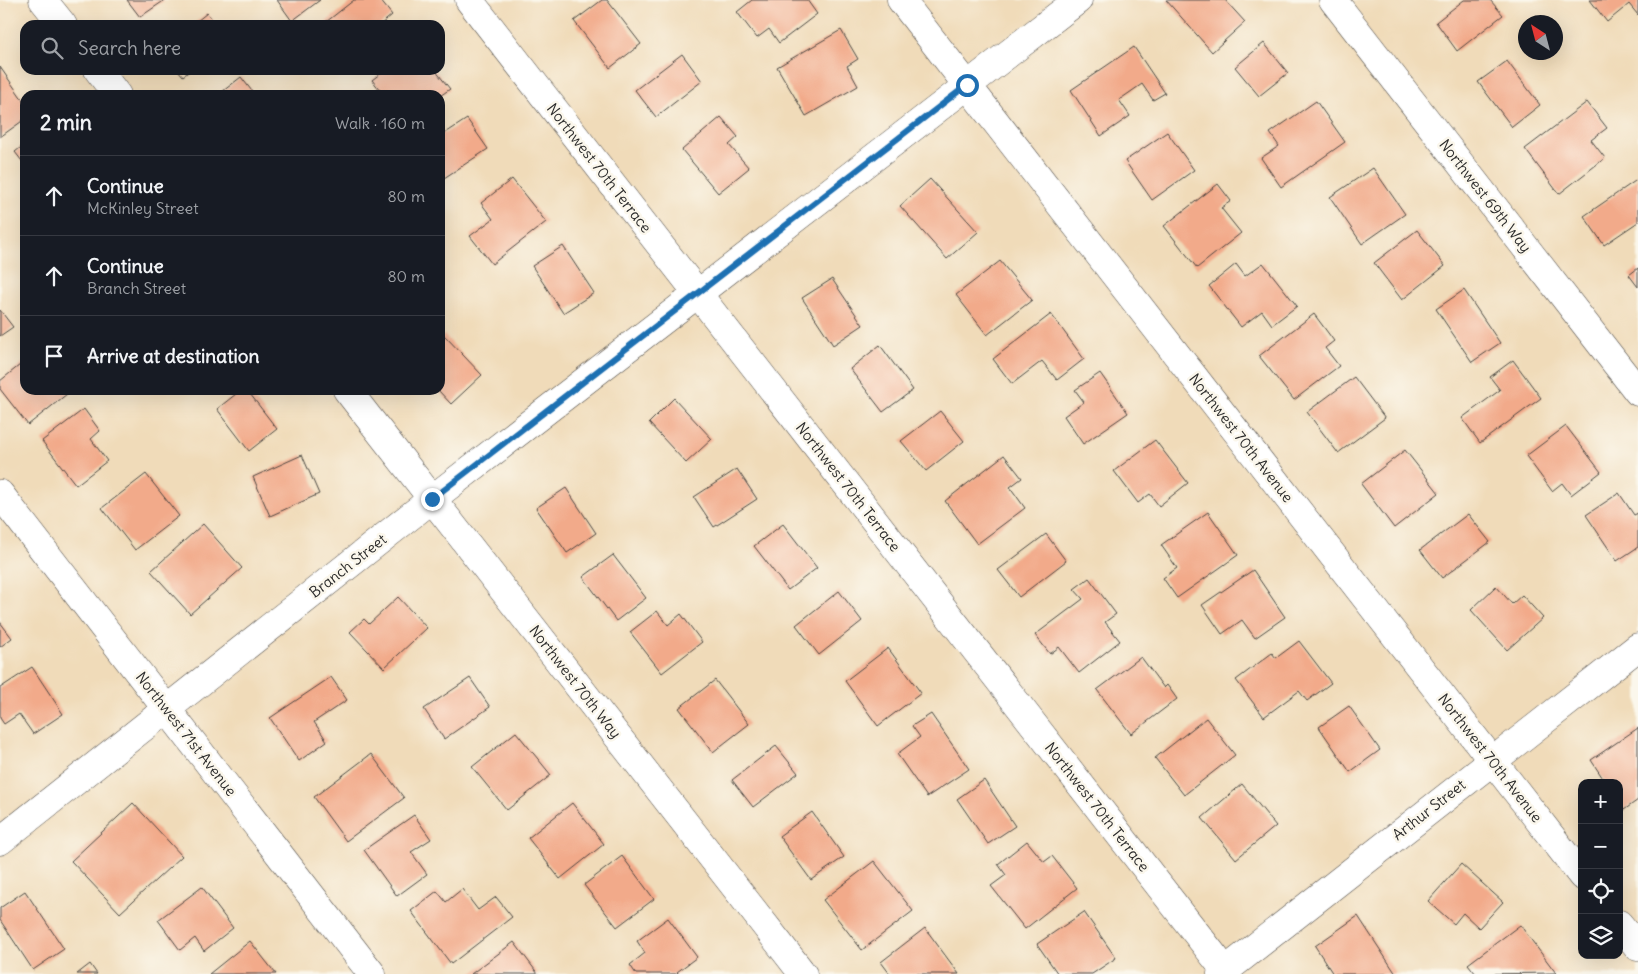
<!DOCTYPE html>
<meta charset="utf-8">
<style>
:root{--surface:#171b24;--page:#242831;--text:#f1f3f6;--muted:#9ea1a6;--line:#363941}
body{margin:0;font-family:Delius,sans-serif;background:var(--page);color:var(--text)}
.controls{position:absolute;right:15px;bottom:15px;display:grid;overflow:hidden;border-radius:10px;box-shadow:0 5px 20px #0002}
.controls button{width:45px;height:45px;display:grid;place-items:center;padding:0;border:0;border-bottom:1px solid var(--line);background:var(--surface);color:var(--text);font:25px sans-serif}
.compass{position:absolute;left:1518px;top:15px;width:45px;height:45px;border-radius:50%;background:var(--surface);box-shadow:0 5px 20px #0002;rotate:324deg}
.stop{position:absolute;width:15px;height:15px;margin:-11px;border:4px solid #1f6fb2;border-radius:50%;background:#fff}
.stop.end{background:#1f6fb2;border-color:#fff;box-shadow:0 1px 5px #0008}
.list{margin:0;padding:0;list-style:none}
h2{display:flex;justify-content:space-between;align-items:center;height:65px;margin:0;padding:0 20px;font-size:21px}
h2 small{font-size:16px;font-weight:400;color:var(--muted)}
.list li{display:grid;grid-template-columns:32px 1fr auto;gap:15px;align-items:center;box-sizing:border-box;height:80px;padding:0 20px;border-top:1px solid var(--line)}
.list b{display:block;font-size:19px;white-space:nowrap}
.list p{margin:0;font-size:16px;white-space:nowrap;color:var(--muted)}
.list em{font-size:16px;font-style:normal;color:var(--muted)}
.icon{flex:none;width:28px;height:28px;fill:none;stroke:currentColor;stroke-width:2;stroke-linecap:round;stroke-linejoin:round}
.map{position:relative;flex:none;width:1638px;height:974px;overflow:hidden}
.search{position:absolute;background:var(--surface);box-shadow:0 5px 20px #0002;left:20px;top:20px;width:425px;height:55px;display:flex;align-items:center;gap:12px;box-sizing:border-box;padding:0 18px;border-radius:15px;color:var(--muted);font-size:19px}
.panel{position:absolute;background:var(--surface);box-shadow:0 5px 20px #0002;left:20px;top:90px;width:425px;height:305px;border-radius:15px}
.map>svg:first-child{display:block}
.building{fill:#f2aa8a}
.lines{fill:none;stroke-linecap:round;stroke-linejoin:round}
.minor-casing{stroke:#494540;stroke-width:29}
.minor{stroke:#fff;stroke-width:28}
.route{stroke:#1f6fb2;stroke-width:6}
.labels{text-anchor:middle;stroke-width:5;stroke-linejoin:round;paint-order:stroke}
.street-label{font-size:15px;fill:#2b2b2b;stroke:#fbf7ec}
</style>
<div class="map">
<svg width="1638" height="974" viewBox="0 0 1638 974">
<rect width="100%" height="100%" fill="#fbf7ec"/>
<filter id="ink" filterUnits="userSpaceOnUse"><feTurbulence type="fractalNoise" baseFrequency=".02" numOctaves="2"/><feDisplacementMap in="SourceGraphic" scale="10" xChannelSelector="R" yChannelSelector="G"/><feConvolveMatrix kernelMatrix="1 2 1 2 8 2 1 2 1" color-interpolation-filters="sRGB"/></filter>
<filter id="wash" filterUnits="userSpaceOnUse"><feTurbulence type="fractalNoise" baseFrequency=".0096" numOctaves="4" result="noise"/><feDisplacementMap in="SourceGraphic" scale="20" xChannelSelector="R" yChannelSelector="G"/><feGaussianBlur stdDeviation="1.12" result="paint"/><feColorMatrix in="noise" values="0 0 0 0 0 0 0 0 0 0 0 0 0 0 0 0 0 1.4 0 .05"/><feComposite in="paint" operator="in"/></filter>
<g filter="url(#wash)">
<rect width="100%" height="100%" fill="#f0dbb9"/>
<g id="blocks">
<g class="building">
<polygon points="127,0 165,0 140,17"/>
<polygon points="277,0 320,0 292,21"/>
<polygon points="354,0 380,0 392,15 380,25 329,25 326,22"/>
<polygon points="602,0 607,0 641,44 610,68 574,21"/>
<polygon points="752,0 807,0 817,14 779,43 769,29 757,38 737,12"/>
<polygon points="1166,0 1225,0 1245,22 1212,52"/>
<polygon points="1464,0 1490,0 1503,15 1457,51 1436,22"/>
<polygon points="1590,0 1638,0 1638,15 1629,4 1607,22"/>
<polygon points="207,13 217,25 192,25"/>
<polygon points="841,30 858,59 847,66 858,86 806,116 777,67"/>
<polygon points="1264,43 1288,73 1259,96 1235,67"/>
<polygon points="1134,47 1165,93 1153,100 1142,84 1119,100 1130,116 1101,136 1071,90"/>
<polygon points="682,54 702,81 656,117 635,90"/>
<polygon points="1507,61 1540,105 1512,127 1478,82"/>
<polygon points="0,67 25,103 25,119 0,137"/>
<polygon points="178,70 191,70 183,76"/>
<polygon points="385,70 435,70 450,89 440,96 384,95 372,80"/>
<polygon points="241,77 255,95 218,95"/>
<polygon points="1316,101 1345,142 1281,187 1261,158 1279,146 1270,133"/>
<polygon points="1587,102 1607,128 1591,140 1605,158 1559,194 1525,149"/>
<polygon points="721,117 738,137 729,145 749,168 718,193 682,150"/>
<polygon points="467,119 488,149 441,180 440,128 444,134"/>
<polygon points="1167,132 1194,170 1152,200 1125,161"/>
<polygon points="25,144 25,165 15,152"/>
<polygon points="1373,168 1405,214 1362,244 1330,197"/>
<polygon points="512,179 546,222 492,264 470,236 493,219 481,203"/>
<polygon points="930,179 978,232 947,259 900,206"/>
<polygon points="1638,179 1638,222 1604,245 1584,216"/>
<polygon points="1218,184 1231,201 1221,208 1241,233 1197,268 1164,226"/>
<polygon points="1417,230 1445,266 1402,300 1374,263"/>
<polygon points="563,246 594,293 563,313 532,266"/>
<polygon points="1000,261 1032,300 987,335 956,295"/>
<polygon points="1263,263 1297,306 1272,325 1262,311 1241,327 1209,286 1236,264 1245,276"/>
<polygon points="1638,268 1638,287 1629,275"/>
<polygon points="832,279 863,325 833,345 802,298"/>
<polygon points="1464,290 1500,343 1472,362 1436,309"/>
<polygon points="0,310 13,327 0,336"/>
<polygon points="1051,314 1084,359 1057,380 1042,361 1012,384 993,359"/>
<polygon points="1314,314 1334,341 1325,348 1339,366 1294,400 1259,356"/>
<polygon points="444,335 482,375 451,404 438,390 440,390 440,339"/>
<polygon points="880,345 913,390 883,412 850,369"/>
<polygon points="1513,360 1541,398 1480,443 1462,418 1500,390 1490,377"/>
<polygon points="25,361 25,390 72,390 28,425 0,389 0,381"/>
<polygon points="1100,373 1128,413 1083,444 1064,416 1084,402 1075,390"/>
<polygon points="1354,377 1385,418 1338,453 1307,412"/>
<polygon points="241,390 247,390 277,429 249,451 217,409"/>
<polygon points="674,398 712,439 686,463 649,423"/>
<polygon points="84,409 100,431 91,439 107,461 76,485 42,441"/>
<polygon points="940,411 964,441 926,471 901,441"/>
<polygon points="1566,426 1601,472 1571,495 1562,483 1552,491 1526,456"/>
<polygon points="1155,440 1188,483 1159,506 1150,494 1138,503 1114,471"/>
<polygon points="1405,450 1439,493 1394,528 1361,484"/>
<polygon points="302,455 319,494 270,516 253,477"/>
<polygon points="1004,455 1022,478 1010,487 1025,508 977,544 945,501"/>
<polygon points="737,469 757,499 714,527 694,497"/>
<polygon points="146,474 179,516 135,550 102,508"/>
<polygon points="566,488 596,533 567,553 536,508"/>
<polygon points="1619,493 1634,515 1638,513 1638,547 1617,561 1586,515"/>
<polygon points="1208,512 1238,555 1177,598 1163,578 1177,568 1161,545"/>
<polygon points="1468,514 1490,542 1442,578 1420,550"/>
<polygon points="203,524 242,568 190,614 151,571"/>
<polygon points="783,524 817,568 788,590 754,546"/>
<polygon points="1046,534 1066,561 1019,597 998,570"/>
<polygon points="613,555 646,598 616,621 583,577"/>
<polygon points="1253,570 1285,617 1255,638 1242,620 1222,634 1202,605"/>
<polygon points="1089,578 1116,614 1105,622 1120,641 1079,673 1059,647 1050,654 1035,635 1083,599 1074,589"/>
<polygon points="1496,586 1512,604 1522,595 1543,618 1507,650 1471,610"/>
<polygon points="839,591 862,621 819,655 796,625"/>
<polygon points="398,597 427,628 384,668 350,632 364,619 369,624"/>
<polygon points="657,611 668,625 681,614 702,642 662,673 630,632"/>
<polygon points="0,622 12,638 0,647"/>
<polygon points="1299,641 1331,683 1307,701 1299,691 1264,717 1236,680 1272,653 1276,658"/>
<polygon points="888,648 921,693 878,726 845,681"/>
<polygon points="1141,657 1164,688 1167,685 1177,699 1131,734 1097,690"/>
<polygon points="32,667 63,714 33,734 19,714 4,724 0,718 0,688"/>
<polygon points="331,677 347,700 314,722 327,741 299,761 270,718"/>
<polygon points="470,678 490,707 444,739 424,709"/>
<polygon points="715,680 749,724 713,752 679,708"/>
<polygon points="1349,706 1380,750 1350,772 1319,727"/>
<polygon points="931,714 969,769 927,797 897,754 920,737 912,726"/>
<polygon points="1206,718 1235,755 1184,795 1155,758"/>
<polygon points="1638,728 1638,800 1624,810 1619,802 1619,783 1606,783 1591,760"/>
<polygon points="516,732 551,775 507,810 472,767"/>
<polygon points="776,746 798,773 753,807 732,780"/>
<polygon points="371,754 404,798 346,841 314,797"/>
<polygon points="984,780 1015,826 988,844 957,799"/>
<polygon points="1242,784 1276,826 1236,859 1202,818"/>
<polygon points="133,803 182,856 120,913 71,861"/>
<polygon points="572,803 604,844 560,879 528,838"/>
<polygon points="812,812 844,857 811,880 779,836"/>
<polygon points="414,815 431,839 411,852 427,874 397,896 364,850"/>
<polygon points="1027,841 1044,862 1052,856 1077,888 1025,929 991,886 1006,875 998,864"/>
<polygon points="622,856 654,899 617,927 584,885"/>
<polygon points="874,861 913,911 862,950 823,900"/>
<polygon points="1461,864 1503,902 1479,928 1463,913 1454,924 1428,901"/>
<polygon points="202,887 233,928 204,951 195,938 180,950 158,920"/>
<polygon points="462,889 478,910 496,897 512,917 451,964 411,911 437,891 446,902"/>
<polygon points="25,891 64,949 33,970 0,920 0,908"/>
<polygon points="1084,912 1116,958 1092,974 1058,974 1037,944"/>
<polygon points="1358,916 1396,974 1333,974 1315,946"/>
<polygon points="668,918 697,957 677,972 679,974 636,974 630,965 645,953 637,941"/>
<polygon points="1520,925 1556,973 1476,974 1468,964"/>
<polygon points="925,928 959,974 890,974 881,962"/>
<polygon points="250,941 276,974 209,974"/>
<polygon points="514,942 538,974 471,974"/>
<polygon points="90,964 97,974 77,974"/>
</g>
</g>
</g>
<g filter="url(#ink)">
<use href="#blocks" fill-opacity="0" stroke="#494540" stroke-width="1"/>
<g class="lines">
<g class="minor-casing">
<g id="minor">
<polyline points="43,0 63,25"/>
<polyline points="469,0 1228,974"/>
<polyline points="901,0 1582,876"/>
<polyline points="1333,0 1638,392"/>
<polyline points="98,70 117,95"/>
<polyline points="347,390 803,974"/>
<polyline points="0,494 372,974"/>
<polyline points="0,841 432,499 1078,0"/>
<polyline points="1619,924 1638,947"/>
<polyline points="1221,974 1638,647"/>
</g>
</g>
<use href="#minor" class="minor"/>
</g>
</g>
<g class="lines" filter="url(#ink)">
<polyline class="route" points="432,499 967,85"/>
</g>
<g class="labels">
<g class="street-label">
<text transform="translate(599 168) rotate(52)" y="5">Northwest 70th Terrace</text>
<text transform="translate(1485 196) rotate(52)" y="5">Northwest 69th Way</text>
<text transform="translate(1241 438) rotate(52)" y="5">Northwest 70th Avenue</text>
<text transform="translate(848 487) rotate(52)" y="5">Northwest 70th Terrace</text>
<text transform="translate(348 566) rotate(-38)" y="5">Branch Street</text>
<text transform="translate(575 682) rotate(52)" y="5">Northwest 70th Way</text>
<text transform="translate(186 734) rotate(52)" y="5">Northwest 71st Avenue</text>
<text transform="translate(1490 758) rotate(52)" y="5">Northwest 70th Avenue</text>
<text transform="translate(1097 807) rotate(52)" y="5">Northwest 70th Terrace</text>
<text transform="translate(1429 810) rotate(-38)" y="5">Arthur Street</text>
</g>
</g>
</svg>
<div class="controls">
<button>+</button>
<button>−</button>
<button><svg class="icon" aria-label="locate" viewBox="0 0 24 24"><circle cx="12" cy="12" r="6"/><path d="M12 2v4M12 18v4M2 12h4M18 12h4"/></svg></button>
<button><svg class="icon" aria-label="layers" viewBox="0 0 24 24"><path d="M12 4l9 5-9 5-9-5zM3 14l9 5 9-5"/></svg></button>
</div>
<svg class="compass" viewBox="-18 -18 36 36"><path d="M0-13l5 13h-10z" fill="#e53935"/><path d="M0 13l5-13h-10z" fill="#9ea1a6"/></svg>
<div class="stop" style="left:967px;top:85px"></div>
<div class="stop end" style="left:432px;top:499px"></div>
<div class="search"><svg class="icon" aria-label="search" viewBox="0 0 24 24"><circle cx="10" cy="10" r="6"/><path d="M15 15l6 6"/></svg>Search here</div>
<section class="panel">
<h2>2 min<small>Walk · 160 m</small></h2>
<ul class="list">
<li><svg class="icon" aria-label="ahead" viewBox="0 0 24 24"><path d="M12 20V5M6 11l6-6 6 6"/></svg><div><b>Continue</b><p>McKinley Street</p></div><em>80 m</em></li>
<li><svg class="icon" aria-label="ahead" viewBox="0 0 24 24"><path d="M12 20V5M6 11l6-6 6 6"/></svg><div><b>Continue</b><p>Branch Street</p></div><em>80 m</em></li>
<li><svg class="icon" aria-label="arrive" viewBox="0 0 24 24"><path d="M6 21V4h12l-3 4 3 4H6"/></svg><div><b>Arrive at destination</b></div></li>
</ul>
</section>
</div>
